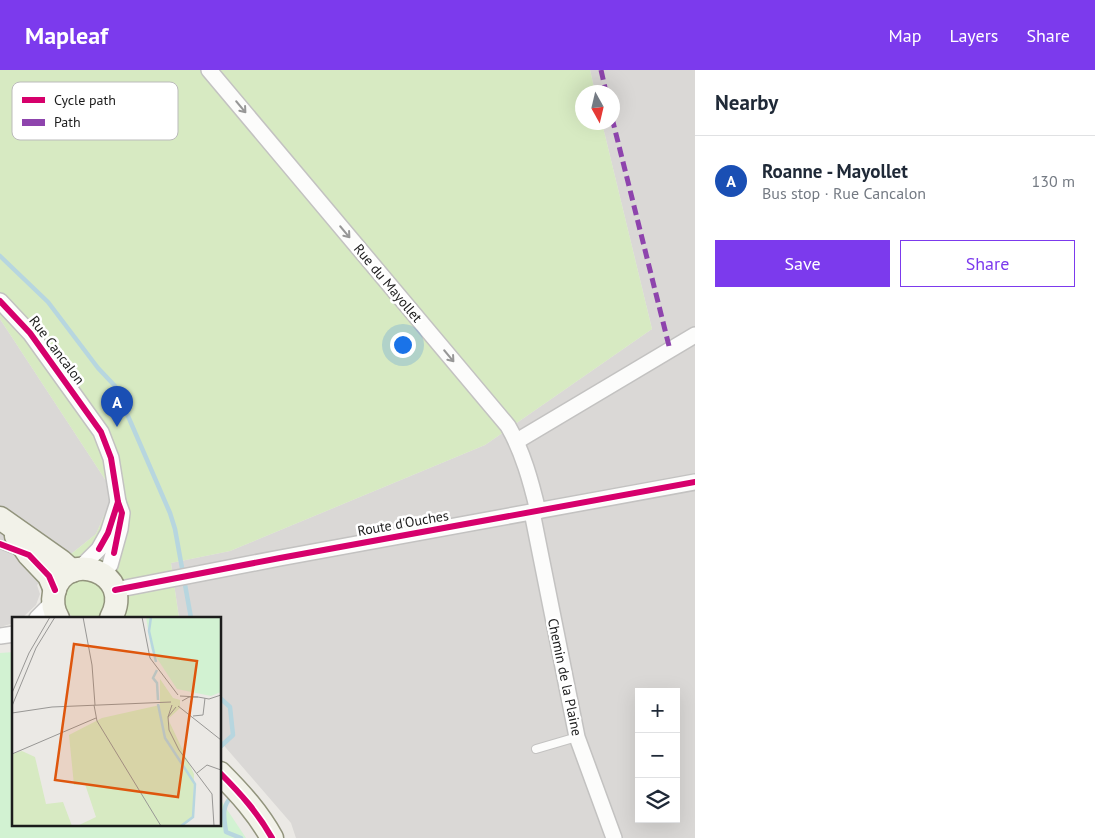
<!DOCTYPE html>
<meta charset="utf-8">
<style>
:root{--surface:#fff;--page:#f2f2f3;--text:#1f2937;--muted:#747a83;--line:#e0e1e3;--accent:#7c3aed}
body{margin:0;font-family:"PT Sans",sans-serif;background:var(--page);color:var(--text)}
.controls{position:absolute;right:15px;bottom:15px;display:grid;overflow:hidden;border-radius:0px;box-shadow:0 5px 20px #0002}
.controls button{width:45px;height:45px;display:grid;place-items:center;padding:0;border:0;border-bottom:1px solid var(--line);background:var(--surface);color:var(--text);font:25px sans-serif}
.compass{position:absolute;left:575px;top:15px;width:45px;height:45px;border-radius:50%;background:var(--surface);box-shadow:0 5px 20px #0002;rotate:172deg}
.you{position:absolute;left:402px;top:274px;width:18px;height:18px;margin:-12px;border:4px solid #fff;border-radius:50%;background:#1a73e8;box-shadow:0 0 0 8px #1a73e833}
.badge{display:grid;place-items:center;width:32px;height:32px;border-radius:50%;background:var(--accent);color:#fff;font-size:16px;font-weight:700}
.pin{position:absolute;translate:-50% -41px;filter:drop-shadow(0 1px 2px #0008)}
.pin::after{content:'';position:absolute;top:26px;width:18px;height:15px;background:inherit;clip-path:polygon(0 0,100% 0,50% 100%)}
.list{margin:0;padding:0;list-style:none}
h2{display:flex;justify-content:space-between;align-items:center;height:65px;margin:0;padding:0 20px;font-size:21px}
h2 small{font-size:16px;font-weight:400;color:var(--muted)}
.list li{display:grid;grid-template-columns:32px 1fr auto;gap:15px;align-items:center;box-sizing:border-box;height:90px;padding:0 20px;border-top:1px solid var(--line)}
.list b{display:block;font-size:19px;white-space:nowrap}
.list p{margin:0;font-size:16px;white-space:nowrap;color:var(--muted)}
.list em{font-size:16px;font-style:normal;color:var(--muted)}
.actions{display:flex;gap:10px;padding:15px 20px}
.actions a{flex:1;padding:11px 0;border:1px solid var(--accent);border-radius:0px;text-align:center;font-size:18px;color:var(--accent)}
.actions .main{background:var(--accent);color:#fff}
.icon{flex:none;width:28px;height:28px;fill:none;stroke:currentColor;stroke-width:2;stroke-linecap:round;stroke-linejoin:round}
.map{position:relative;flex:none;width:695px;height:768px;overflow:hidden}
header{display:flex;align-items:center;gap:30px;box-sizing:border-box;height:70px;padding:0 25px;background:var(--accent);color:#fff}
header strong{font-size:24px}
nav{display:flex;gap:28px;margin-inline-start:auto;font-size:18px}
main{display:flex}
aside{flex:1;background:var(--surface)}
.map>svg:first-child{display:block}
.residential{fill:#dad8d6;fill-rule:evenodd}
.grass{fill:#d7eac2}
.park{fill:#d2f2d2}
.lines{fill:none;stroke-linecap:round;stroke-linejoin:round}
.stream{stroke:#b7d6df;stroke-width:4.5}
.service-casing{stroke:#c3c2c1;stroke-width:10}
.minor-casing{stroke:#c3c2c1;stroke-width:18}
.secondary-casing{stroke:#92947d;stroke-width:25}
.service{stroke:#fcfcfb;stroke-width:8}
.minor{stroke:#fcfcfb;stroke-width:15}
.secondary{stroke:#f2f2e9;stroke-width:22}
.quiet{stroke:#8e44ad;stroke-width:5;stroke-dasharray:10 5;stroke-linecap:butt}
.cycleway-casing{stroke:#fff;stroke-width:9}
.cycleway{stroke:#d6006c;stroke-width:6}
.oneway{stroke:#979797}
.labels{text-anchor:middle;stroke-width:5;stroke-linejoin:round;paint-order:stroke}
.street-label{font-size:14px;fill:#1c1c1c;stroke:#fff}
.inset-river{fill:none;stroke:#b7d6df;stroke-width:2.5}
.inset-road{fill:none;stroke:#989795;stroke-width:1}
.view{fill:#de560d;fill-opacity:0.15;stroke:#de560d;stroke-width:2.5}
.inset-edge{fill:none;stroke:#1c1c1c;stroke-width:2.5}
.key{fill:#fff;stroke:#bbb;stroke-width:1}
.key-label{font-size:14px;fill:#1c1c1c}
</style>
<header>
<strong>Mapleaf</strong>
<nav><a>Map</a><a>Layers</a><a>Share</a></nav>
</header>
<main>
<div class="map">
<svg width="695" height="768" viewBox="0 0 695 768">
<rect width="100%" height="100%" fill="#ebe9e5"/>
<g class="residential">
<path d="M590,0h105v768h-399l-5,-15 -71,-82v-123h-41l-8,-55 59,-12 255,-106 167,-116 -50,-206 10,-1v-30h-17zM639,622h37v127h-37z"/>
<polygon points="0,249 114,423 96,464 56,496 37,515 40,524 36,535 22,548 14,548 14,553 0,557"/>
</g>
<polygon class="grass" points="0,0 590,0 595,22 582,22 582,52 602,53 652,259 485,375 230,481 171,493 179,548 105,548 101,544 97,548 73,548 65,538 56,496 96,464 114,423 0,249"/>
<polygon class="park" points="14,582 14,754 220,754 220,729 246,768 0,768 0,583"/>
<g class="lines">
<g class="stream">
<polyline points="0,186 48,232 98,298 115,316 170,443 175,459 191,548"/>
<polyline points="220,628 230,637 233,665 220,677"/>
<path d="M232,726c-11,11 -8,21 -6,36l15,6"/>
</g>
<g class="service-casing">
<g id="service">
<polyline points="0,474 19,482"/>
<polyline points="536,679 577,667"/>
</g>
</g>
<g class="minor-casing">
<g id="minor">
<path d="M209,0l299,356c15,26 23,56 30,85"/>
<polyline points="0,231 30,263 101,362 111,388 118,432"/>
<polyline points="517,371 695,265"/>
<polyline points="532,442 577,667 614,768"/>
<polyline points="79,499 99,479 108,463 118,432 122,443 120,459 110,495 103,504"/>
<polyline points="115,520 280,488 695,412"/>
<polyline points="37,548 53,532"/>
<polyline points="0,566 14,564"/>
</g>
</g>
<g class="secondary-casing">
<g id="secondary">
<polyline points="0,448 61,491 72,501"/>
<polyline points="16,466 29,485 49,506 55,520"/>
<path d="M58,548c-5,-8 -6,-16 -4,-26 11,-44 82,-20 57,26"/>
<path d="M220,703c21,21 38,40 52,65"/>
</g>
</g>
<use href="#service" class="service"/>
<use href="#minor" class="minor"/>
<use href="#secondary" class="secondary"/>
<g class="quiet">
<polyline points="601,0 606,22"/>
<polyline points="612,48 670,280"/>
</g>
<g class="cycleway-casing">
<g id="cycleway">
<polyline points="0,231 30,263 101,362 111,388 118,432"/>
<polyline points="0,474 29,485 49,506 55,520"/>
<polyline points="99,479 108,463 118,432 122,443 114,483"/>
<polyline points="115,520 280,488 695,412"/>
<path d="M220,703c21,21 38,40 52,65"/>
</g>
</g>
<use href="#cycleway" class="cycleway"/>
</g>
<defs><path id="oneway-shaft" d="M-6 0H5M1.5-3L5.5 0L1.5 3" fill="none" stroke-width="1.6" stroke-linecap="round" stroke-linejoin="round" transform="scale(1.25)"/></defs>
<g class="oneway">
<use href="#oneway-shaft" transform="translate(241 37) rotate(50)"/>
<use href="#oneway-shaft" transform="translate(345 162) rotate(50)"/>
<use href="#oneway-shaft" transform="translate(449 286) rotate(50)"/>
</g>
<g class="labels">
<g class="street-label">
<text transform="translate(388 213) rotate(50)" y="5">Rue du Mayollet</text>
<text transform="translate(57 280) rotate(53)" y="5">Rue Cancalon</text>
<text transform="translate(403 453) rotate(-10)" y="5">Route d'Ouches</text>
<text transform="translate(565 607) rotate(78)" y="5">Chemin de la Plaine</text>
</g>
</g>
<g transform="translate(12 547)">
<rect width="209" height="209" fill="#ebe9e5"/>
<path d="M148,62l13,19 7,2v8l-12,11 26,55 -1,44 -10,8h-106l19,-9 -11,-33 -11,1 -5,-50 33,-17 58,-13zM10,134l13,6 11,47 17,-2 9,24h-60v-72z" fill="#d7eac2"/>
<path d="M134,0h75v75l-10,4 -34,-7 -26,-40z" fill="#d2f2d2"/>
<path class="inset-river" d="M139,0l-2,14 7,31M145,53l-4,8 4,5 1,17M146,87l7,34 30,46 -2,33 -12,9"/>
<path class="inset-road" d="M71,0l9,48 3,40M130,0l8,41 28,37M0,76l17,-40 21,-36M168,79l18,1h-9l-7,4M186,80l11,2 12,-4M82,88l3,16 64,105M160,88l-4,12 8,-10M0,89l24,-58 19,-31M166,89l43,34M0,96l40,-6 119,-5M181,99l10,-1 2,-17M156,100l1,13 10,20 33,44 2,32M0,137l84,-36M185,156l10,-8 14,5"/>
<path class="view" d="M62,27l123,17 -19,136 -123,-17z"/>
<rect width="209" height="209" class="inset-edge"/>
</g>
<rect x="12" y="12" width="166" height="58" rx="8" class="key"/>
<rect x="22" y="27" width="23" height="6" fill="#d6006c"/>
<rect x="22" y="49" width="23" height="7" fill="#8e44ad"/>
<g class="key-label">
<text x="54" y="35">Cycle path</text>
<text x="54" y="57">Path</text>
</g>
</svg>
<div class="controls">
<button>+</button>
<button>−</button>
<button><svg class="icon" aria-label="layers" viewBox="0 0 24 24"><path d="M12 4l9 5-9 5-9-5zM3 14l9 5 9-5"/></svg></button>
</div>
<svg class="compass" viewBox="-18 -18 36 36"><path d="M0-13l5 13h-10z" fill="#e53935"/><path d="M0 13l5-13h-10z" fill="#747a83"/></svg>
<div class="you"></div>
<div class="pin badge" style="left:117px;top:357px;background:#1a4fb4">A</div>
</div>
<aside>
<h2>Nearby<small></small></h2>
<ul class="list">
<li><span class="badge" style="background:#1a4fb4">A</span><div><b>Roanne - Mayollet</b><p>Bus stop · Rue Cancalon</p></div><em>130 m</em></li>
</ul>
<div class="actions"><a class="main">Save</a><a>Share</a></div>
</aside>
</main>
